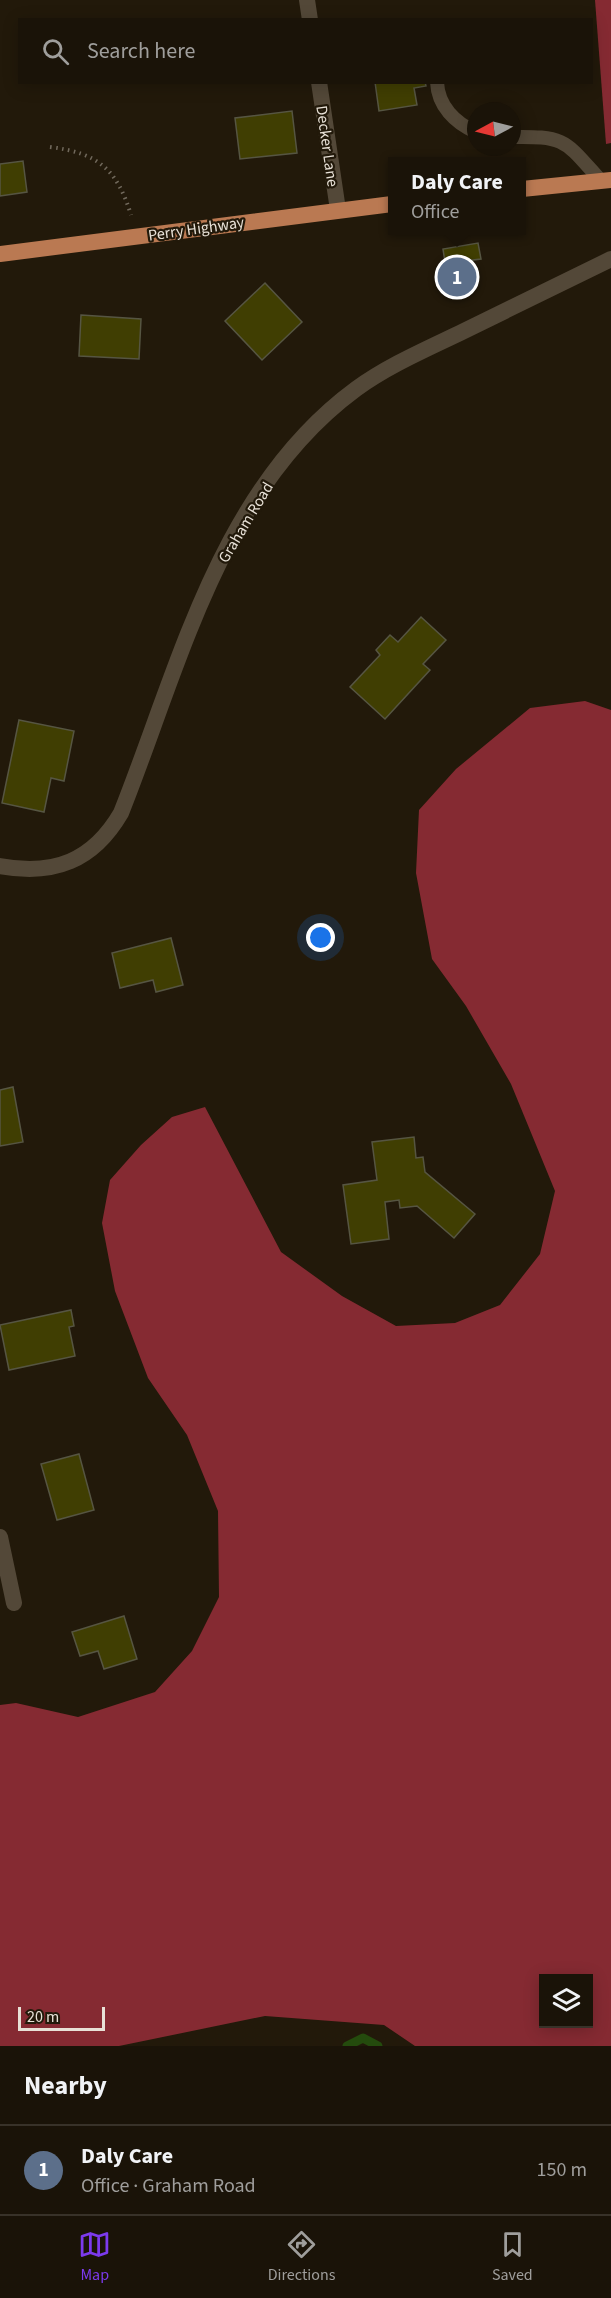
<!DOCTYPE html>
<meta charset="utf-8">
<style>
:root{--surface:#1a1308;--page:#272016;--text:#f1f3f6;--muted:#9f9e9c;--line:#383229;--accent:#7c3aed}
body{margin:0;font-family:"Source Sans 3",sans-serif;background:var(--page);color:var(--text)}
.controls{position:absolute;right:18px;bottom:18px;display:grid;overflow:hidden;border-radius:0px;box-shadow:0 3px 15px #0003}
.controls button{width:54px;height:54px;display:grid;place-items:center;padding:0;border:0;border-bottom:2px solid var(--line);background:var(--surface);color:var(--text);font:30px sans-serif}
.compass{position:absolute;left:467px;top:102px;width:54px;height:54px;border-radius:50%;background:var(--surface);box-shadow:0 3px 15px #0003;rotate:263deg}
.scale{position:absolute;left:18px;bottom:15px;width:87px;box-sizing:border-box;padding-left:6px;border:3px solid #e8e1d7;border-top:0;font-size:16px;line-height:21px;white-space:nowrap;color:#e8e1d7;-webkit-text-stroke:4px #22190a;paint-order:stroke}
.you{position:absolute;left:321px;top:938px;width:21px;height:21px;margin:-15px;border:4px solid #fff;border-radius:50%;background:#1a73e8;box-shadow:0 0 0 9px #1a73e833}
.badge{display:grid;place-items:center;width:39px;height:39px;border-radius:50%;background:var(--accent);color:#fff;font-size:20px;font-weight:700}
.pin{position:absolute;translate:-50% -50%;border:3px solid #fff;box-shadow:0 2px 6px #0006}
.popup{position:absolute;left:388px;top:157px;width:138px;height:78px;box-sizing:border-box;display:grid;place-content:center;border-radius:0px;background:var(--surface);filter:drop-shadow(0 2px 4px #0005);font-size:20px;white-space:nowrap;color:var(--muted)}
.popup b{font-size:22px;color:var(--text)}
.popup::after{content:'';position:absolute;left:50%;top:100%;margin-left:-12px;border:12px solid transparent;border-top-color:var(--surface)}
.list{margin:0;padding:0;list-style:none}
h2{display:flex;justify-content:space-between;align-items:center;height:78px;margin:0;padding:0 24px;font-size:26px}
h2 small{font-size:20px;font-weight:400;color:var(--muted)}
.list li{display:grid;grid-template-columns:39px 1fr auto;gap:18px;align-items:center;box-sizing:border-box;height:90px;padding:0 24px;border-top:2px solid var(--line)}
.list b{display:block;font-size:22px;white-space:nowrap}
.list p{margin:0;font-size:20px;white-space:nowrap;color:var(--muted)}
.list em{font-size:20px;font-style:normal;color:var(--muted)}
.icon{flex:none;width:33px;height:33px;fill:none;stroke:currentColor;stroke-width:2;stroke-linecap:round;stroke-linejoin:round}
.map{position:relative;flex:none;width:611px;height:2046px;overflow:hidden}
.search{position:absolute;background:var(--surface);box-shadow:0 3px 15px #0003;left:18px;right:18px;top:18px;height:66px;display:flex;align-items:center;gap:15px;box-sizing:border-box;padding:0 21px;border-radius:0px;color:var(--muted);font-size:22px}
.sheet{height:168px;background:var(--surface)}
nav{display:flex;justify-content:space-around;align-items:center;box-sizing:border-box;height:84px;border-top:2px solid var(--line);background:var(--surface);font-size:16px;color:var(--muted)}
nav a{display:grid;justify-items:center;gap:3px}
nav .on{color:var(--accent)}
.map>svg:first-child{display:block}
.forest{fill:#852a32;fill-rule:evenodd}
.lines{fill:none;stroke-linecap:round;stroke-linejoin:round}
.stream{stroke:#244b0d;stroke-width:9}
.building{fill:#403e02;stroke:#565542;stroke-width:1.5}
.path{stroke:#71695c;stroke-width:4;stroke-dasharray:1.5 4.5;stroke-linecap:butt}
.service{stroke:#534838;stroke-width:14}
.minor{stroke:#534838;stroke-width:16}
.primary{stroke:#ba7952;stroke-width:16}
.labels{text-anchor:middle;stroke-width:4.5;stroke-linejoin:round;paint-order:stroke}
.street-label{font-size:16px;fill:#e8e1d7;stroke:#22190a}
</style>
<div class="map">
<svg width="611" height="2046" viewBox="0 0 611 2046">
<rect width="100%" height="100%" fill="#22190a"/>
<g class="forest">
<polygon points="595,0 611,0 611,143 606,144"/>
<path d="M585,701l26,9v1336h-196l-31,-21 -119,-9 -146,30h-119v-341l16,-2 62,14 77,-25 37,-41 27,-54 -1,-86 -31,-76 -39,-57 -33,-87 -13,-68 8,-43 31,-35 31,-28 33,-10 76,145 61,44 54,30 59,-3 45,-18 40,-51 15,-63 -44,-107 -45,-78 -34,-47 -16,-86 3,-63 37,-41 74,-61zM544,1978h44v46h-44z"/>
</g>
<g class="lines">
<polyline class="stream" points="347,2046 363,2038 378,2046"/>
</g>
<g class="building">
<polygon points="375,82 425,82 426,86 414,88 417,105 379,111"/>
<polygon points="292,111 297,153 240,159 235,118"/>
<polygon points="23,161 27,192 0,196 0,164"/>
<polygon points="478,243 481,259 465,261 470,292 450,295 443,249"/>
<polygon points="265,283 302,322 262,360 225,321"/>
<polygon points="81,315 141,319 139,359 79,356"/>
<polygon points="421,617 446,640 423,664 430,670 385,719 350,687 380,655 376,650 390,635 398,642"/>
<polygon points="19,720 74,731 64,781 51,778 44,812 2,803"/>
<polygon points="171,938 183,985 156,992 153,980 120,988 112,953"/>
<polygon points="13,1087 23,1142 0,1146 0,1090"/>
<polygon points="414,1137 416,1158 423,1157 425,1172 475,1214 454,1238 417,1206 400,1208 399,1200 385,1202 389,1239 351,1244 343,1185 377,1180 372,1142"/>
<polygon points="71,1310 74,1326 69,1327 75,1356 9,1370 0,1325"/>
<polygon points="79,1454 94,1510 57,1520 41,1464"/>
<polygon points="124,1616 137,1659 104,1669 98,1651 80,1656 72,1632"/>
</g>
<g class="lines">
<path class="path" d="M50,147c48,6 67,22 81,68"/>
<g class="service">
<path d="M437,82c1,24 18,41 39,50"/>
<path d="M512,137c55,-1 53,4 89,44"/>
</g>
<g class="minor">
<polyline points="307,0 310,20"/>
<polyline points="319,82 338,210"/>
<path d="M0,866c54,10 93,-5 121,-53 59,-148 99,-324 235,-424 33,-24 71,-40 108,-58 49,-24 98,-48 147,-72"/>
<polyline points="0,1537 14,1603"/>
</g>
<g class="primary">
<polyline points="522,189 611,180"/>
<polyline points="0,254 392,204"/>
</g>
</g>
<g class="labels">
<g class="street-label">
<text transform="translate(328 146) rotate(82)" y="6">Decker Lane</text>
<text transform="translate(196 228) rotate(-8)" y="6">Perry Highway</text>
<text transform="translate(245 522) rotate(-59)" y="6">Graham Road</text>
</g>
</g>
</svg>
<div class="controls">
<button><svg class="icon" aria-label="layers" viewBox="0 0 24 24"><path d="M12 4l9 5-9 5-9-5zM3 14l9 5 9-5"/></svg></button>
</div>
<svg class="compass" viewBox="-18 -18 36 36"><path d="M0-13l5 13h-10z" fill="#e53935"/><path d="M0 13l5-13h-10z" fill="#9f9e9c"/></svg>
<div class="scale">20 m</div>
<div class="you"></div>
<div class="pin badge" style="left:457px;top:277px;background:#5c6f8a">1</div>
<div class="popup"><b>Daly Care</b>Office</div>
<div class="search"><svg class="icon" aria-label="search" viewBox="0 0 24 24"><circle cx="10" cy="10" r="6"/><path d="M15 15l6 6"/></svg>Search here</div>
</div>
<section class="sheet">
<h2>Nearby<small></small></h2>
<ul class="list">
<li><span class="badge" style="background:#5c6f8a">1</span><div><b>Daly Care</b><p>Office · Graham Road</p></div><em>150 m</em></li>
</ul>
</section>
<nav>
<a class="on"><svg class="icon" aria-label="map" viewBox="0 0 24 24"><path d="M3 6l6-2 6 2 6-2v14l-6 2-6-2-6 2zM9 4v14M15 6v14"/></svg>Map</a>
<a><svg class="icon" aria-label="directions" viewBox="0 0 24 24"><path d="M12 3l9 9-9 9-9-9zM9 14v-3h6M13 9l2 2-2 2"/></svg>Directions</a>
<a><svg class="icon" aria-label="saved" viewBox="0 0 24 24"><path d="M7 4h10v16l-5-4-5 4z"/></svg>Saved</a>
</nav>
